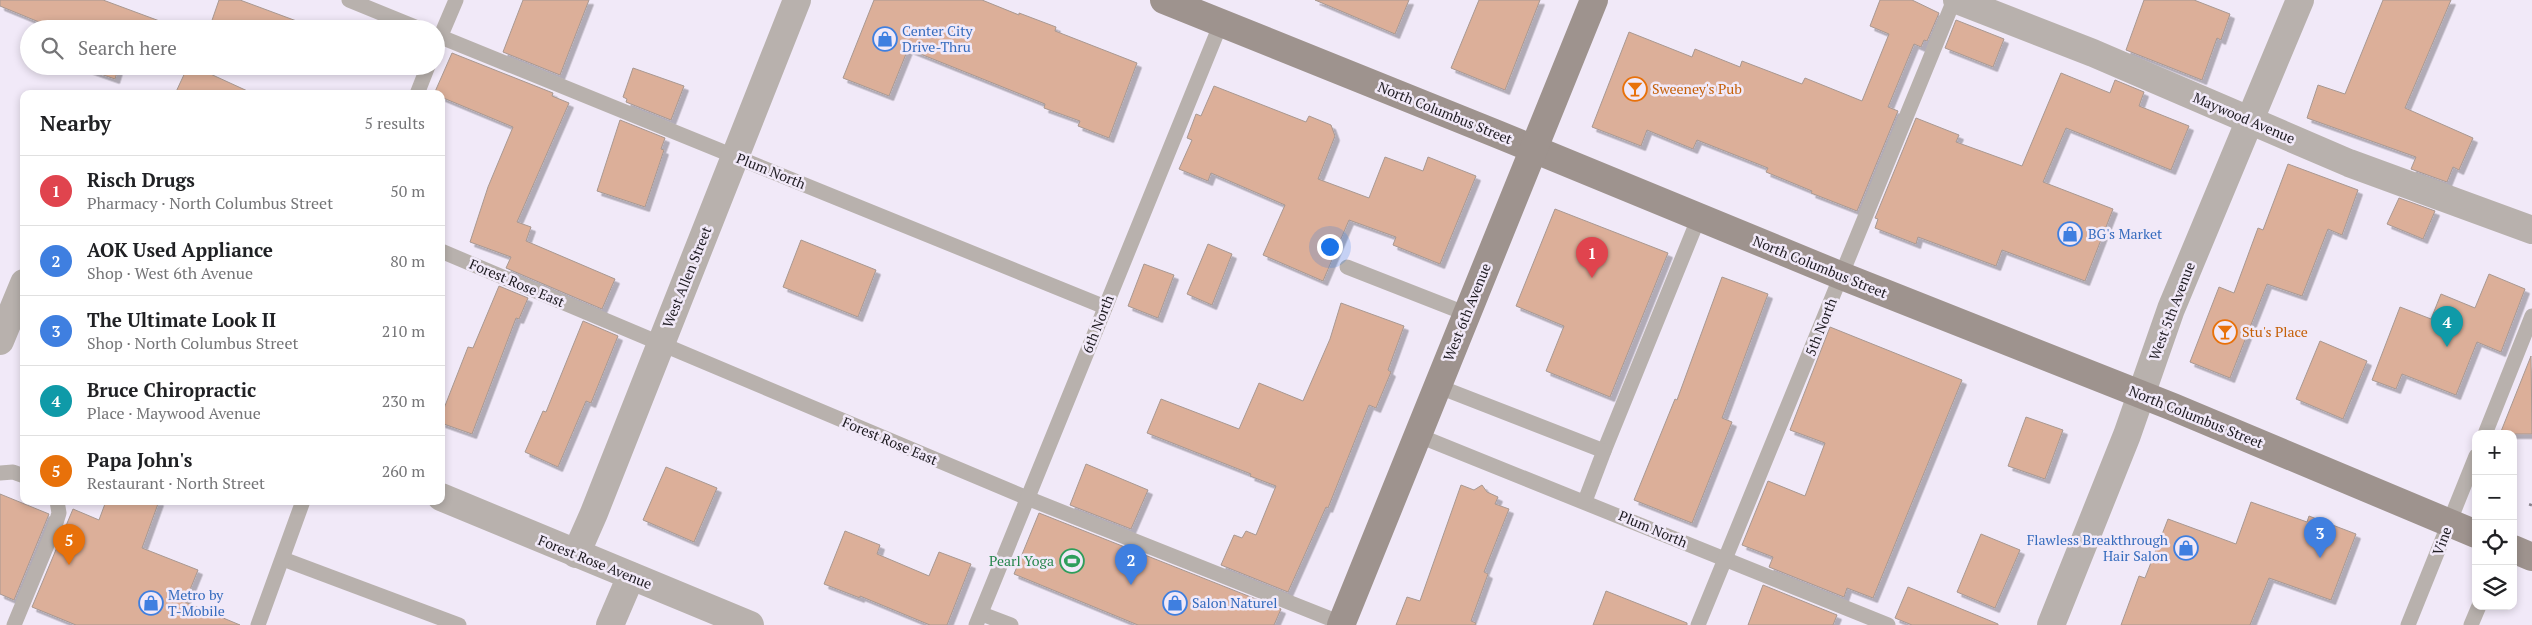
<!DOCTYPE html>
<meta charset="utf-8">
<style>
:root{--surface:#fff;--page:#f6f6f6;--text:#202124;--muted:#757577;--line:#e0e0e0;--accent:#0b8043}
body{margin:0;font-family:"PT Serif",serif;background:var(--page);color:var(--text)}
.controls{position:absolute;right:15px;bottom:15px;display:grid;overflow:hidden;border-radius:10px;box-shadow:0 2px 8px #0003}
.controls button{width:45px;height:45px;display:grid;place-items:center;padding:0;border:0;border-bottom:1px solid var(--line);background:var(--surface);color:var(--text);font:25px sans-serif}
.you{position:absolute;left:1329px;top:246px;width:18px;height:18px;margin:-12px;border:4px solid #fff;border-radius:50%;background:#1a73e8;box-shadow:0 0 0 8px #1a73e833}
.badge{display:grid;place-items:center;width:32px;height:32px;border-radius:50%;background:var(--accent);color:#fff;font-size:16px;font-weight:700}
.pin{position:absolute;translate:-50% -41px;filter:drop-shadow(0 1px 2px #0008)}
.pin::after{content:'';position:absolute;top:26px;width:18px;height:15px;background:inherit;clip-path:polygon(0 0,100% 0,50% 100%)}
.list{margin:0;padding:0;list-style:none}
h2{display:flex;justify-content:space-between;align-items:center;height:65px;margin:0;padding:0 20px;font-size:21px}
h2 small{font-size:16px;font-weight:400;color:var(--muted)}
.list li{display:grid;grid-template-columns:32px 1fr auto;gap:15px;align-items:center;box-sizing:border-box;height:70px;padding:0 20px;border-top:1px solid var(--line)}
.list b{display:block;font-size:19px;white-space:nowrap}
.list p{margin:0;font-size:16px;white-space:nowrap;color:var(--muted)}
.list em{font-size:16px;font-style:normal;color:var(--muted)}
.icon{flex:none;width:28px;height:28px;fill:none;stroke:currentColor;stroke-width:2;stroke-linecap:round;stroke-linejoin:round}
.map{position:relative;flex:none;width:2532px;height:625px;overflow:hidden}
.search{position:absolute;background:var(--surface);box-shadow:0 2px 8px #0003;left:20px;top:20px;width:425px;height:55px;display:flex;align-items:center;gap:12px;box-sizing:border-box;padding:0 18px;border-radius:28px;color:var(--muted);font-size:19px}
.panel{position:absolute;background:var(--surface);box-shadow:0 2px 8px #0003;left:20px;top:90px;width:425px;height:415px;border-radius:10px}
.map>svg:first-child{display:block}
.building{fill:#dcaf99;stroke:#a89891;filter:url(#shadow)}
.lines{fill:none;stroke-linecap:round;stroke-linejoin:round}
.path{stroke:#87828c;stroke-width:3;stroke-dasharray:2.5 4;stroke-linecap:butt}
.lane{stroke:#b8b1ad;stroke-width:15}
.street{stroke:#b8b1ad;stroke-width:28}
.secondary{stroke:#9e938e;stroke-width:28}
.labels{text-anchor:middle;stroke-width:5;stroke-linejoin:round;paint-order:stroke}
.shop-label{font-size:14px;fill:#366cbe;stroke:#f1e9f8;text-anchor:start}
.food-label{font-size:14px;fill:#c56008;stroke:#f1e9f8;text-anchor:start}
.street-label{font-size:14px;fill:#1d1a20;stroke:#f1e9f8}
.leisure-label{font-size:14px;fill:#27864d;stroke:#f1e9f8;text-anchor:end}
</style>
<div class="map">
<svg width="2532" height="625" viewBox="0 0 2532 625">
<defs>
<filter id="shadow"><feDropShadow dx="4.5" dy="4.5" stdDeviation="0" flood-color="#0004"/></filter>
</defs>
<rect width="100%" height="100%" fill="#f1e9f8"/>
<g class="building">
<polygon points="0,0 103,0 173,26 172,29 56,29 0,6"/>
<polygon points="219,0 240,0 310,26 309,29 209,29"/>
<polygon points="523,0 589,0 560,75 503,52"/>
<polygon points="874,0 982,0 1019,15 1019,13 1056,27 1055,31 1137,63 1109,138 1078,126 1080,121 1044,108 1045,104 908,49 889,96 843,78"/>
<polygon points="1315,0 1409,0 1395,34"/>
<polygon points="1479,0 1540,0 1505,90 1451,68"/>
<polygon points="1880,0 1912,0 1939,13 1927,41 1924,40 1921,47 1914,44 1888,107 1898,111 1857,211 1811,193 1812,191 1766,172 1768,168 1697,140 1693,149 1647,130 1641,146 1592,127 1629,32 1692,57 1695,49 1740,67 1742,61 1802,84 1805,78 1862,101 1889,34 1870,26"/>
<polygon points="2144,0 2194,0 2230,14 2221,40 2217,38 2202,80 2126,50"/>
<polygon points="2383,0 2451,0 2405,108 2473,138 2459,170 2453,167 2447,182 2411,169 2416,157 2307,118 2318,85 2345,94"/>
<polygon points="1956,20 2004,39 1993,67 1945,48"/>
<polygon points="452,53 553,93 552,96 569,103 517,222 531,227 526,241 615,279 602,309 506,268 511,257 470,242 488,187 513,127 441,97 441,94 434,94"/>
<polygon points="78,66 119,66 115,79"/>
<polygon points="188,66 193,66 254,94 175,94"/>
<polygon points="633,68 684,86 671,120 626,102 627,99 623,97"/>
<polygon points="2061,73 2110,93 2115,80 2144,92 2139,106 2189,126 2171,170 2066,128 2043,182 2113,209 2085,281 2002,250 1996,266 1918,237 1916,244 1875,228 1878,219 1875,218 1916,118 1959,135 1956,142 2022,166"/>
<polygon points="1214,86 1306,122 1309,116 1331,125 1335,136 1318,179 1369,198 1385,157 1423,171 1428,157 1476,176 1440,264 1393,245 1396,237 1349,220 1323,281 1263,255 1285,205 1211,173 1208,181 1179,169 1192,140 1187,138 1196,114 1201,116"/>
<polygon points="620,120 665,138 661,149 664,150 645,207 597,191"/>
<polygon points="2288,164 2358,190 2342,235 2328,229 2302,296 2267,284 2230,378 2190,362 2219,287 2234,293 2258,228 2263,230"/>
<polygon points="2399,198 2435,211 2423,239 2387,224"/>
<polygon points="1555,209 1668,253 1610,397 1546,371 1564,326 1516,306"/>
<polygon points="801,240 876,270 858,317 783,287"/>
<polygon points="1208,244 1232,254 1212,305 1187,294"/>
<polygon points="1144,264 1174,275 1158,318 1128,306"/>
<polygon points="2489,274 2525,289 2501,352 2477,342 2456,395 2402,374 2396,389 2372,380 2400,307 2431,319 2441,294 2475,308"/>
<polygon points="1722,277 1768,294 1722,418 1732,422 1692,523 1634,500 1675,399 1677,400"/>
<polygon points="499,286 528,298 519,319 516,318 472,434 441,423 441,416 468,347 473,348"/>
<polygon points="1341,303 1404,326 1388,370 1391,372 1376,408 1369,405 1328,508 1326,507 1288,592 1221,565 1234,535 1242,538 1246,531 1256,535 1276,486 1250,476 1251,474 1147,433 1161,399 1239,429 1259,383 1303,401 1330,339"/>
<polygon points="583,321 618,336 591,403 586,401 558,467 525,452 543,411 546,412"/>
<polygon points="1830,327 1962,380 1873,598 1847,588 1844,597 1769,567 1773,557 1742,545 1768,481 1805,496 1825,443 1790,430"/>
<polygon points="2320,341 2367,361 2343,419 2296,399"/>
<polygon points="2531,356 2532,434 2500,434"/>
<polygon points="2026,417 2063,430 2045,479 2008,466"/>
<polygon points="1086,464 1148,490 1131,529 1070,505"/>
<polygon points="666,467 717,488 694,542 643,520"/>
<polygon points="1461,485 1474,490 1482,485 1487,492 1498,497 1495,504 1509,509 1484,572 1488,574 1471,621 1476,623 1475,625 1396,625 1407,597 1420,601"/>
<polygon points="0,494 49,514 14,600 0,594"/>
<polygon points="106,501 159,501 142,548 198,570 185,602 240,625 76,625 32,607 73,509 99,520"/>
<polygon points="2251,502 2307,522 2309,516 2356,534 2331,600 2269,578 2250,625 2121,625 2139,576 2145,578 2168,519 2236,544"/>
<polygon points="1039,513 1281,609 1274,625 1138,625 1014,574"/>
<polygon points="845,531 880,545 877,554 929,576 939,552 971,564 947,625 930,625 860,596 860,598 824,584"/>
<polygon points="1981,534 2020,550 1995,608 1957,592"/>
<polygon points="1763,585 1837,615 1833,625 1748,625"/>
<polygon points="1908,587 1998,624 1998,625 1912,625 1895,618"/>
<polygon points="1606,591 1687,623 1687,625 1593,625"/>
</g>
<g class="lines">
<polyline class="path" points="2530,506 2532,501"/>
<g class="lane">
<polyline points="349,0 420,29"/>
<polyline points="436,35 1105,307"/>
<polyline points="436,47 456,0"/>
<polyline points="417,94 428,66"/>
<polyline points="441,251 1027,498 1341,623"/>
<polyline points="1347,267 1467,314"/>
<polyline points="1437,386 1604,451 1699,217"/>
<polyline points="2485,434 2532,316"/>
<polyline points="1417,435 1888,625"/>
<polyline points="0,473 13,472 24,476"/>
<polyline points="1585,501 1604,451"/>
<polyline points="283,559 459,625"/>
<polyline points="982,614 1011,625"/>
<polyline points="14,625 55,526 59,513 57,501"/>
<polyline points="258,625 303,501"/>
<polyline points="976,625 1221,23"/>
<polyline points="1698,625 1954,0"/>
<polyline points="2408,625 2476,456"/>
<polyline points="2471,625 2479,606"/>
</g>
<g class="street">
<polyline points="1957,0 2093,53 2349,163 2532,230"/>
<polyline points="0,341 24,283"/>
<polyline points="441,497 750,625"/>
<polyline points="576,554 594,513 797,0"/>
<polyline points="610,625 631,576"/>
<polyline points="2051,625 2127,435 2171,309 2300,0"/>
</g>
<g class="secondary">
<polyline points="1164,0 1497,134 1842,276 2173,407 2476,534"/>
<polyline points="2513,549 2532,557"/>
<polyline points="1341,625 1594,0"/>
</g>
</g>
<defs>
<g id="shop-ring" transform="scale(1.25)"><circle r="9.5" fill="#f1e9f8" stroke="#3f7fe0" stroke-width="1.5"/><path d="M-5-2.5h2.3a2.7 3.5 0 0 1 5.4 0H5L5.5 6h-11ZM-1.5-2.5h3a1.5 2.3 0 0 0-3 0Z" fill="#3f7fe0"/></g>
<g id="bar-ring" transform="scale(1.25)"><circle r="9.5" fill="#f1e9f8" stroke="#e8710a" stroke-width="1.5"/><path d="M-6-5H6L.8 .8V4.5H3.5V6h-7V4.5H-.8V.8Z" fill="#e8710a"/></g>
<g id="stadium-ring" transform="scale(1.25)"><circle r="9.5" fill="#f1e9f8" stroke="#2e9e5b" stroke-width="1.5"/><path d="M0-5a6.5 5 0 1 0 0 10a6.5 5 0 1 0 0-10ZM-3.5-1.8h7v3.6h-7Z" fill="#2e9e5b"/></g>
</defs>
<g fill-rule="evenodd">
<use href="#shop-ring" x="885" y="39"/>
<use href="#bar-ring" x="1635" y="89"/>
<use href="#shop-ring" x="2070" y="234"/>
<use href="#bar-ring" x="2225" y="332"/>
<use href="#shop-ring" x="2186" y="548"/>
<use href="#stadium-ring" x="1072" y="561"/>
<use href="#shop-ring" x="151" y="603"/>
<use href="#shop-ring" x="1175" y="603"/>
</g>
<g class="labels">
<g class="shop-label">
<text x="902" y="36">Center City<tspan x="902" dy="16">Drive-Thru</tspan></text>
<text x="2088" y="239">BG's Market</text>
<text x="2168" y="545" text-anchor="end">Flawless Breakthrough<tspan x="2168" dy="16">Hair Salon</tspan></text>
<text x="168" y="600">Metro by<tspan x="168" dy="16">T-Mobile</tspan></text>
<text x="1192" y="608">Salon Naturel</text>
</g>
<g class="food-label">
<text x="1652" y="94">Sweeney's Pub</text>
<text x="2242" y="337">Stu's Place</text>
</g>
<g class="street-label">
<text transform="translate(1445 113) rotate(22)" y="5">North Columbus Street</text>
<text transform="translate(2244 118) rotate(23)" y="5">Maywood Avenue</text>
<text transform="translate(771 171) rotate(22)" y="5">Plum North</text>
<text transform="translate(1820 267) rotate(22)" y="5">North Columbus Street</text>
<text transform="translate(687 277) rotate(-68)" y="5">West Allen Street</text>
<text transform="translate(517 283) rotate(23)" y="5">Forest Rose East</text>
<text transform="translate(2172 311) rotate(-69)" y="5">West 5th Avenue</text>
<text transform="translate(1467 312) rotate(-68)" y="5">West 6th Avenue</text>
<text transform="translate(1098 324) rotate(-68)" y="5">6th North</text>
<text transform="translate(1821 327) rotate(-68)" y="5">5th North</text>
<text transform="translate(2196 417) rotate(22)" y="5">North Columbus Street</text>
<text transform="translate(890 441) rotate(23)" y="5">Forest Rose East</text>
<text transform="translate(1653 529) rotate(23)" y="5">Plum North</text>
<text transform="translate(2442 541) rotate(-69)" y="5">Vine</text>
<text transform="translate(595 562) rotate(22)" y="5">Forest Rose Avenue</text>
</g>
<g class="leisure-label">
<text x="1054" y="566">Pearl Yoga</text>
</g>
</g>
</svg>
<div class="controls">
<button>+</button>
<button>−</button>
<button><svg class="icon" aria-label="locate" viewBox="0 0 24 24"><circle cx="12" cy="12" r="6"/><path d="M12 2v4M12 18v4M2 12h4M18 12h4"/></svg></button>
<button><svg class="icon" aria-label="layers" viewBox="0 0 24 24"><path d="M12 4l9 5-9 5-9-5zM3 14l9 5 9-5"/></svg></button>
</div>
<div class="you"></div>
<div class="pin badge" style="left:1592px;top:278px;background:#e0444e">1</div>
<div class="pin badge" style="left:1131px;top:585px;background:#3f7fe0">2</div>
<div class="pin badge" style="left:2320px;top:558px;background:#3f7fe0">3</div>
<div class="pin badge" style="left:2447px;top:347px;background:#0f9aa8">4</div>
<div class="pin badge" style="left:69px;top:565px;background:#e8710a">5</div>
<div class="search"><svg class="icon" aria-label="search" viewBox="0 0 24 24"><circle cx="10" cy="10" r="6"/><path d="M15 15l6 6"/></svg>Search here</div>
<section class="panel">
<h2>Nearby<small>5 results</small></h2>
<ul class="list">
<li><span class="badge" style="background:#e0444e">1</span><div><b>Risch Drugs</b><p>Pharmacy · North Columbus Street</p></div><em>50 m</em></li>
<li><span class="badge" style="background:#3f7fe0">2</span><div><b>AOK Used Appliance</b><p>Shop · West 6th Avenue</p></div><em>80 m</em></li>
<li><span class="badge" style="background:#3f7fe0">3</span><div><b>The Ultimate Look II</b><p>Shop · North Columbus Street</p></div><em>210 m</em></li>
<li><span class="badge" style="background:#0f9aa8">4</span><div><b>Bruce Chiropractic</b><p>Place · Maywood Avenue</p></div><em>230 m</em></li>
<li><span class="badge" style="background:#e8710a">5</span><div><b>Papa John's</b><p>Restaurant · North Street</p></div><em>260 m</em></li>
</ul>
</section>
</div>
